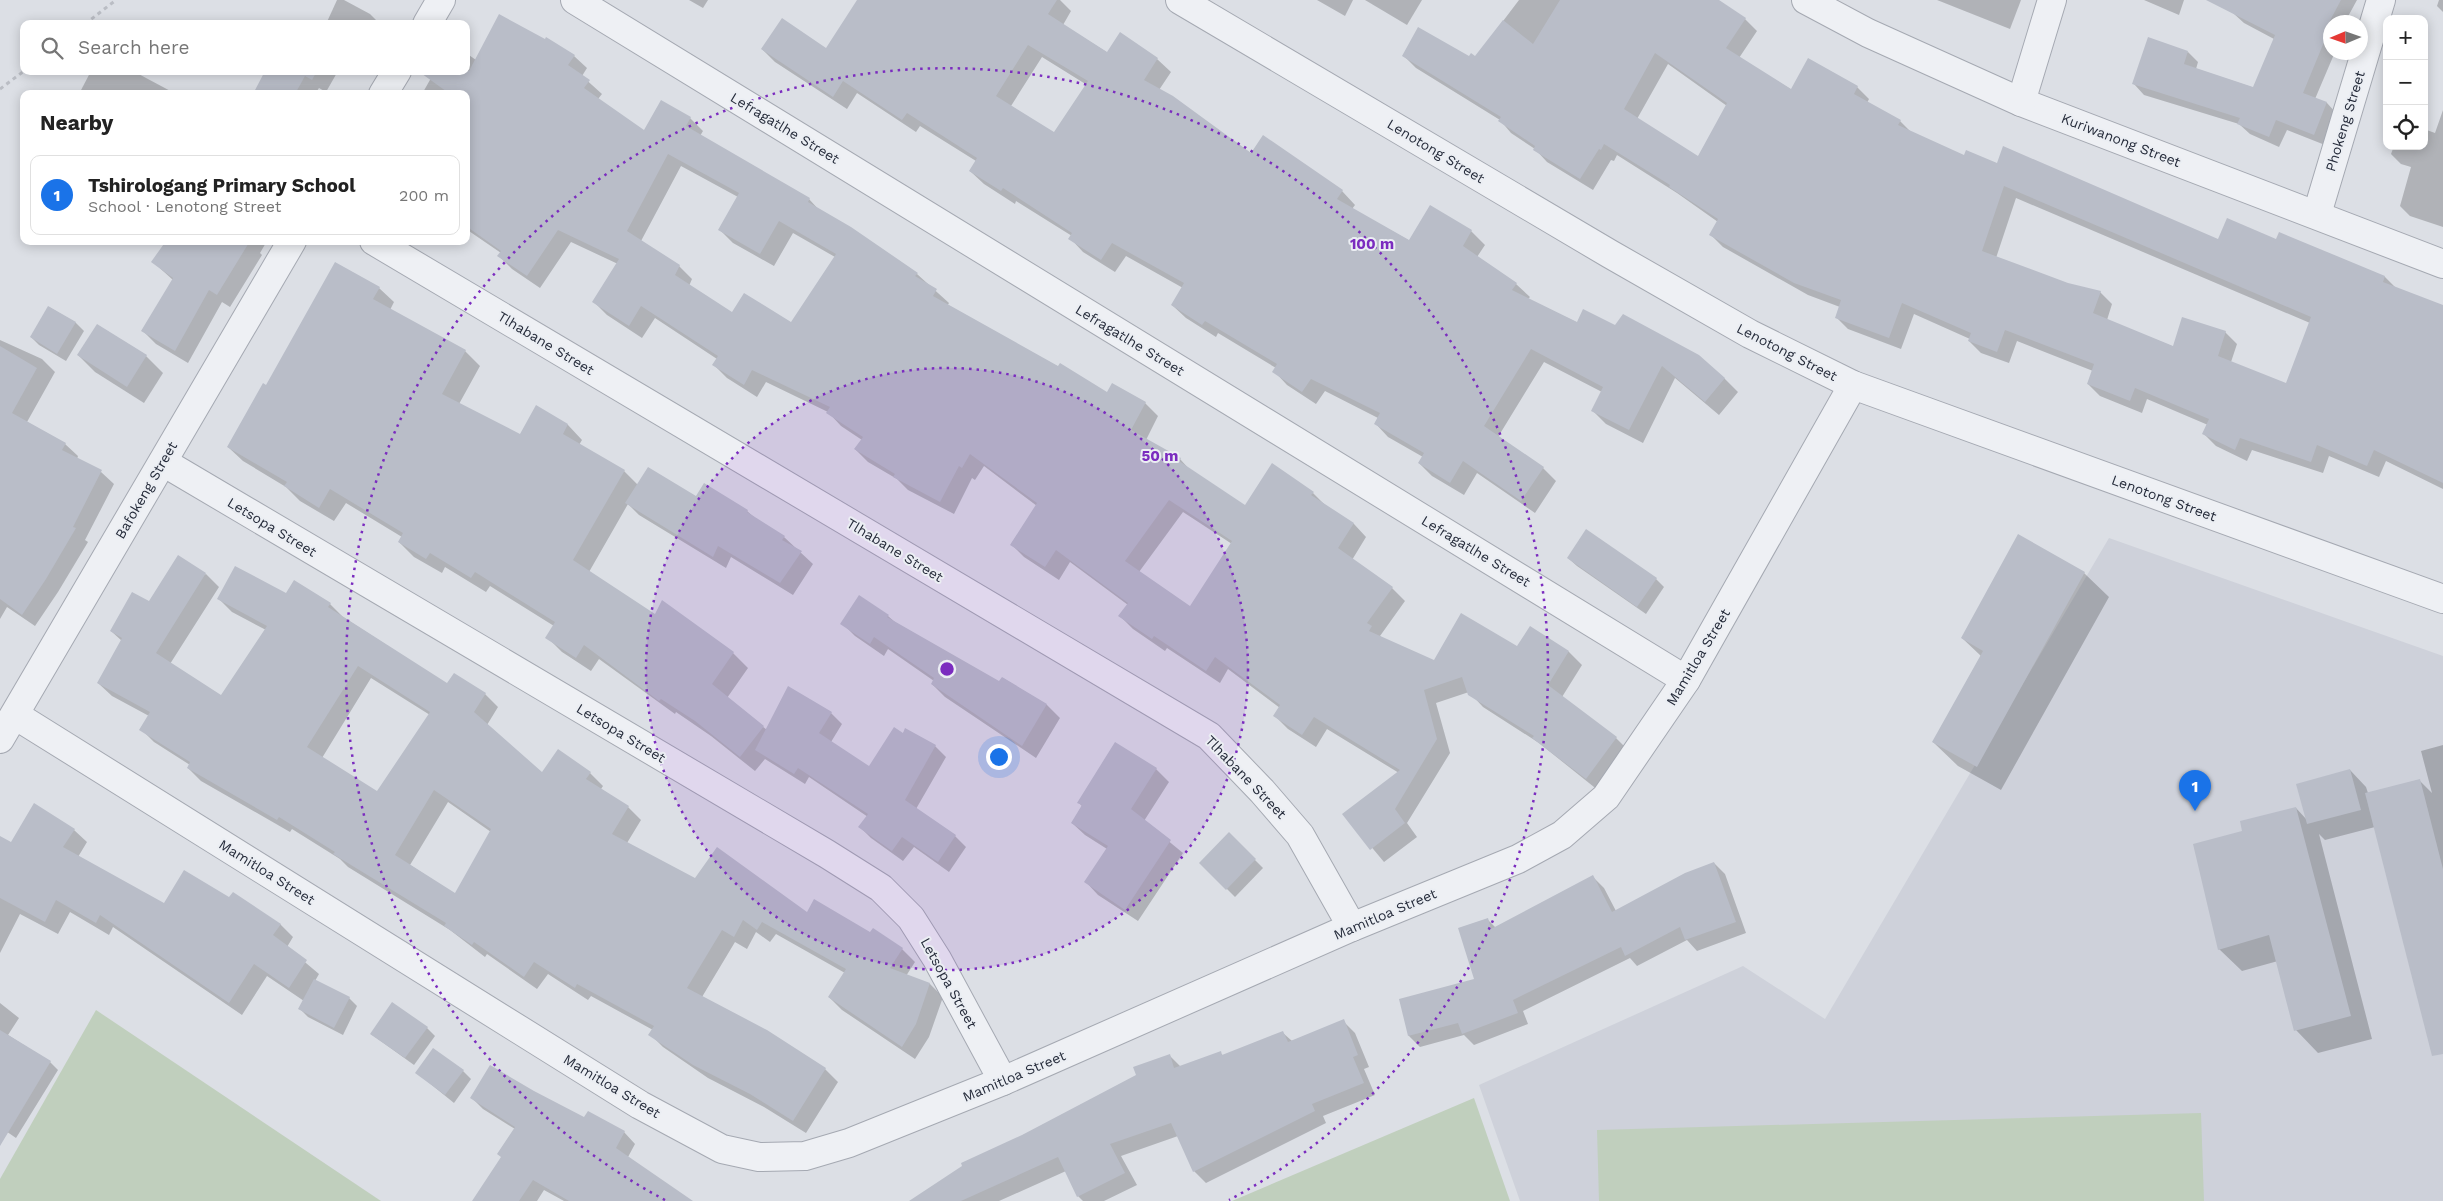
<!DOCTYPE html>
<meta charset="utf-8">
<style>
:root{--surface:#fff;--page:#f2f2f2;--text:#222;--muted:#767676;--line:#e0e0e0;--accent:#1a73e8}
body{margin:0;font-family:"Work Sans",sans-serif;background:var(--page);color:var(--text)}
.controls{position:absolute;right:15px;top:15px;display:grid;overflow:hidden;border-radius:10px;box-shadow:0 2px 12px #0003}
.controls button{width:45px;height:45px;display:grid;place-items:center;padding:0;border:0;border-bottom:1px solid var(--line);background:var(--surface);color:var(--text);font:25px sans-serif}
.compass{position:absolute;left:2323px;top:15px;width:45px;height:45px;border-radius:50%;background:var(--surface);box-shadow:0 2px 12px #0003;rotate:268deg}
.you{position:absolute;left:998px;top:756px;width:18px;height:18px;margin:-12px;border:4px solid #fff;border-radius:50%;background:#1a73e8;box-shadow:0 0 0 8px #1a73e833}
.badge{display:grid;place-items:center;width:32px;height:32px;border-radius:50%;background:var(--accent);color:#fff;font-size:16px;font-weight:700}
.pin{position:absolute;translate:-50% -41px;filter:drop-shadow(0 1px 2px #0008)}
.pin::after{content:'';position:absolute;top:26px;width:18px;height:15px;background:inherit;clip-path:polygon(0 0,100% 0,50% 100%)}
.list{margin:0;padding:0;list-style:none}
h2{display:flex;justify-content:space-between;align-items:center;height:65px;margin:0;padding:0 20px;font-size:21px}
h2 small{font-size:16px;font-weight:400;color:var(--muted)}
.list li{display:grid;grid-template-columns:32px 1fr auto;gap:15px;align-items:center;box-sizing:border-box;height:80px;margin:0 10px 10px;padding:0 10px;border:1px solid var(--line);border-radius:10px}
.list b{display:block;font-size:19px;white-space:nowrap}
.list p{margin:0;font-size:16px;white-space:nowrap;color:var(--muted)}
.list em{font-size:16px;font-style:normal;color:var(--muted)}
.icon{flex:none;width:28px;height:28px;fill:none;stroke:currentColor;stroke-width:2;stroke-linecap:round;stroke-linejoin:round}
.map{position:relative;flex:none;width:2443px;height:1201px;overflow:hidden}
.search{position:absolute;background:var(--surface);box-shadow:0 2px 12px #0003;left:20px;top:20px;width:450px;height:55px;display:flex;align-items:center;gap:12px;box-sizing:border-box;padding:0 18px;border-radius:10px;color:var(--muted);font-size:19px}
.panel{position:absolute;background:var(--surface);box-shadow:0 2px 12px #0003;left:20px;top:90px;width:450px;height:155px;border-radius:10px}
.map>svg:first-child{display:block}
.built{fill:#ced1da}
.green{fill:#c0cfbd}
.shadow{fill:#0003;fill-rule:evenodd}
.building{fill:#b9bdc8;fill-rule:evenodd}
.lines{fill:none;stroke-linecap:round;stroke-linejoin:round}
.street-casing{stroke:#a5a9b2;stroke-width:30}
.path{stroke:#babdc4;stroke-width:3;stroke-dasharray:4 4;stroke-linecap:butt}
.street{stroke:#eef0f4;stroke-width:28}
.ring{fill:none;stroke:#7b2cbf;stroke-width:2.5;stroke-dasharray:2.5 5}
.labels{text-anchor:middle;stroke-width:4;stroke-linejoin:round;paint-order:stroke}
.street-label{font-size:14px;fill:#262c3b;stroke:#ebeef3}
.centre{fill:#7b2cbf;stroke:#ebeef3;stroke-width:2.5}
.ring-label{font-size:15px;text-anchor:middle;font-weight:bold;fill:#7b2cbf;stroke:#ebeef3;stroke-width:4;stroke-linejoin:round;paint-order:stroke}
</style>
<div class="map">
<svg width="2443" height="1201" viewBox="0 0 2443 1201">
<rect width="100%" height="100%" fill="#dcdfe5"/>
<polygon class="built" points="2109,538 2443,656 2443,1201 1520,1201 1479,1085 1743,966 1825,1019"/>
<g class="green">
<polygon points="96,1010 381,1201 0,1201 0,1179"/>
<polygon points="1474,1098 1510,1201 1232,1201"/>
<polygon points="2201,1113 2204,1201 1599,1201 1597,1130"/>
</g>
<g class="shadow">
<polygon points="337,0 344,0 370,14 378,22 377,24 326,24"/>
<polygon points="689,0 708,0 703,8"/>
<path d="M858,0h202l11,11 -8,14 45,28 49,6 14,13 -12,18 93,64 90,37 13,14 -3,4 58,32 20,-34 41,24 14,14 -8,12 39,27 14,13 -2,2 50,24 146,55 14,14 -19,23 -44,-37 -32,65 -37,-19 -14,-14 10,-18 -58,-30 -46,75 45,31 13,13 -21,32 -58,-40 -13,22 -32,-19 -13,-13 4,-6 -35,-20 -13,-14 3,-5 -53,-27 -9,13 -29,-19 -13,-14 2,-3 -58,-35 -2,4 -30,-19 -14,-13 11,-17 -57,-32 -11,16 -32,-20 -13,-14 2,-2 -56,-35 -1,3 -31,-20 -14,-13 6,-10 -56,-35 -4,6 -59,-39 -10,16 -72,-47 -13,-13 64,1zM1042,57l45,28 -33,49 -43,-28z"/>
<polygon points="1317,0 1353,0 1345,16"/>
<polygon points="1365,0 1422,0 1407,25"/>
<path d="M1519,0h199l27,19 12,12 -18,27 53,32 65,-3 12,12 -2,4 33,18 12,12 53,24 32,7 222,77h58l108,36 11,11 47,30v171l-57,-28 -7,16 -50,-21 -6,17 -71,-23 -5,11 -31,-15 -12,-12 4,-9 -61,-26 -5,14 -42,-17 -12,-12 5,-13 -76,-30 -8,22 -28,-10 -12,-12 1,-2 -56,-25 -13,35 -53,-20 -12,-12 4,-10 -32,-12 -85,-48 -12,-12 7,-13 -41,-29 -60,-38 -3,6 -3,-1 -18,30 -46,-28 -12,-13 -24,-16 -11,-13 -84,-52 -12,-12 71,2zM1668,64l59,42 -29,51 -61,-38zM2016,198l294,125 -23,62 -56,-23 6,-18 -12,-12 -51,15 -67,-27 5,-16 -12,-12 -33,-8 -71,-26z"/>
<polygon points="1937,0 2021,0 2010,29"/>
<polygon points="2144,0 2184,0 2179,15"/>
<polygon points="2239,0 2357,0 2345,22 2330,22 2330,52 2335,52 2315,99 2327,103 2337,114 2325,145 2287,130 2279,147 2250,134 2239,124 2144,95 2134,84 2188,52 2198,62 2196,69 2254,88 2274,39 2244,23 2233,13"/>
<polygon points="2439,0 2443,0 2443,12 2437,6"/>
<path d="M466,53l10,7 98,-4 13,12 -5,8 20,18 -4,5 47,33 45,-14 13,13 -3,5 109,63 11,12 97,63 32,29 -2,3 161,88 37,9 13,13 -12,24 34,19 10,11 55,36 68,-13 13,13 28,18 12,13 -14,23 40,28 13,13 -25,35 4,4 50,22 84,-14 12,-20 39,24 13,13 -20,32 54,41 13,13 -30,40 -60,-48 -56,-36 -14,-15 -33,11 14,50 -43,70 10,14 -33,25 -40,-48 55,-41 -72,-44 -11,18 -28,-18 -13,-13 5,-8 -52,-39 -8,14 -53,-35 -2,3 -32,-22 -13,-13 8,-11 -58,-43 -11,18 -35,-23 -13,-13 26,-38 -53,-40 -9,14 -3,-2 -18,36 -46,-24 -11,-11 -29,-17 -13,-13 7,-9 -21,-14 -13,-14 -62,-30 -9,15 -30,-19 -13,-13 3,-6 -62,-41 -13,20 -35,-23 -13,-13 24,-38 -47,-22 -31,46 -28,-19 -13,-13 2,-3 -35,-24v-135h-44l13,-23h31zM681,166l57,31 -18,33 13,13 41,23 19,-33 42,24 -44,67 -59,-10 -43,-28 3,-7 -13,-13 -38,-25zM1183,512l49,32 -42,64 -51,-36z"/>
<polygon points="91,71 133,71 176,94 79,94"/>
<polygon points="267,71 338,71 326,92 319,88 315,94 254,94"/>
<polygon points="2443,110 2443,227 2410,216 2400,206 2411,167 2401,164 2391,154 2394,146 2424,146 2424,129 2435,133"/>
<polygon points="167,241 267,241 260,253 262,255 230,307 222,302 188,363 156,344 143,331 173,280 153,262"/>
<polygon points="379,288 394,302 390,310 465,351 480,366 459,404 520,435 537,407 568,425 582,440 579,445 624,471 638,485 747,511 755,518 784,537 813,564 793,595 731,557 726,568 639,515 628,504 589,572 655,616 733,653 748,668 727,698 767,730 831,713 842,724 831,742 869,768 906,730 935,746 946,757 916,809 955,836 966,847 949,872 914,847 903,861 871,838 860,827 868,817 809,777 805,784 765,759 755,771 711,736 676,712 675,714 599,659 591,671 562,652 547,637 554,626 490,586 486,592 445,567 442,573 414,557 399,542 402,537 346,503 334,521 300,501 286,487 243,461 228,447 266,387"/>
<polygon points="49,307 76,323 84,331 66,361 39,345 31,337"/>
<polygon points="0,340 42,359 55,372 27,422 65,444 78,456 77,459 101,472 114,484 85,540 88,542 58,592 35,626 7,607 0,619"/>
<polygon points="78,355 146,356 163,373 144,403 95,372"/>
<polygon points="1568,558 1656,579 1664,587 1646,614 1577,566"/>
<polygon points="2084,573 2109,597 2001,790 1958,766 1933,742 1981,656 1962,638"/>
<path d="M206,574l13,13 -49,77 51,33 45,-67 -34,-18 -13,-13 67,-4 44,9 13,13 105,68 37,9 13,13 -11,18 55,49 48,-1 13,13 -2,3 27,18 13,13 -14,23 69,37 175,53 31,16 13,13 -9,14 24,8 13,13 -14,40 -14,22 -73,-49 -13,-13 16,-24 -69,-39 -6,8 -14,-10 -9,17 -12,-7 -33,55 64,34 59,38 13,13 -32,51 -42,-26 -56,-29 -45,-31 -13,-13 3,-4 -62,-34 -3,4 -40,-26 -11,15 -50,-35 -2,3 -35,-27 -102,-63 -8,-8 -48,-30 -2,3 -89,-51 -13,-13 2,-3 -36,-23 -13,-13 8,-13 -37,-20 -14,-13 24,-42 -11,-10 39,-28zM371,678l59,37 -52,78 -56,-35zM448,802l43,30 -35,63 -46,-30z"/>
<polygon points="888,616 896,623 1000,683 1003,678 1047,705 1060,718 1036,758 945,697 932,684 934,681 888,649 884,656 855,636 842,623"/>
<polygon points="1116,744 1156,769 1169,782 1144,821 1183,853 1138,921 1098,895 1086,882 1107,849 1085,835 1072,823 1082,806 1079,803"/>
<polygon points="2443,745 2443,1023 2375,827 2325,840 2319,834 2372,1039 2318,1053 2296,1030 2278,961 2242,971 2219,949 2244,831 2296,808 2307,820 2350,770 2366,787 2368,793 2419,780 2432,793 2421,751"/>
<polygon points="74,830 87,842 78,857 164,905 230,899 280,924 293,937 287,947 319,974 315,981 349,998 357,1006 343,1035 308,1017 300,1009 304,1001 267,976 242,1015 113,927 109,935 70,912 58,934 20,914 0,953 0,838 11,844"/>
<polygon points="1229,834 1263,868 1235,897 1201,863"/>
<polygon points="1714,863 1725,874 1746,933 1697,951 1687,940 1637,966 1630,958 1523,1011 1528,1024 1474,1045 1464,1035 1420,1047 1409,1036 1400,1000 1475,980 1488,920 1496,928 1593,877 1604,888 1616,911"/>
<polygon points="0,1003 19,1018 8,1035 50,1062 58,1070 16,1138 0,1127"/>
<polygon points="1343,1021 1355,1033 1369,1067 1364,1069 1375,1095 1323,1116 1326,1123 1206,1183 1194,1171 1178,1136 1121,1156 1137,1185 1104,1201 1083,1201 1078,1196 1066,1171 999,1201 911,1201 1022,1137 1138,1076 1169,1055 1181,1067 1220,1053 1224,1056 1283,1033 1292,1041"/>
<polygon points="427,1028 435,1036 414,1065 371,1034"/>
<polygon points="463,1071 471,1079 454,1103 417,1073"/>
<polygon points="533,1092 585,1119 588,1113 624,1132 635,1144 628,1157 687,1201 564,1201 544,1190 537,1201 474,1201 502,1157 515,1129 483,1109 472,1098"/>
</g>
<g class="building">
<path d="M857,0h200l-9,14 59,38 13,-20 38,26 -14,22 29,16 78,57 12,-18 80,55 -6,9 72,41 21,-35 42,25 -9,16 54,37 -5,7 65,32 6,-13 32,16 8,-11 76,41 26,23 -20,24 -43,-36 -33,64 -38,-19 12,-24 -72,-38 -47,77 60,41 -23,34 -58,-40 -13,22 -32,-20 6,-10 -50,-29 6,-11 -69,-34 -9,13 -30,-20 5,-8 -72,-43 -3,4 -31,-20 13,-22 -72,-40 -11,17 -33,-21 4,-6 -69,-45 -2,3 -32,-20 8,-13 -70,-45 -5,7 -59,-39 -10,16 -72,-48 21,-31 44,30zM1028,45l60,36 -34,51 -58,-36z"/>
<path d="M1560,0h159l27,18 -20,30 65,41 17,-31 50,28 -4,8 47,26 -3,5 66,30 2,-5 31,13 6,-17 215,93 9,-21 49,21 3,-7 106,44 -2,6 60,23v178l-69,-33 -7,16 -50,-21 -6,17 -71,-24 -5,12 -33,-16 7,-15 -74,-31 -5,13 -43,-17 7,-20 -89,-34 -8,22 -29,-11 3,-8 -69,-30 -13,35 -54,-20 6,-18 -47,-17 -85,-48 9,-16 -49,-32 1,-2 -66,-41 -3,6 -2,-1 -19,30 -47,-29 2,-4 -37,-25 3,-4 -99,-61 16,-29 51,29 2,-3 4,3 28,-36 30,24zM1655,53l72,50 -29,53 -74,-47zM2004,186l307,131 -25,66 -68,-27 8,-25 -44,-14 -9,29 -80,-33 8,-22 -33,-8 -86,-32z"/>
<polygon points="2206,0 2341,0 2326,28 2329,30 2303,93 2327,102 2314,135 2276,120 2269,137 2237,124 2240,118 2132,84 2148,37 2188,51 2184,64 2253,87 2275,35"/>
<path d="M499,14l46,25 1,-2 29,18 -7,10 22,15 -6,8 60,42 17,-30 30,17 -5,9 124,72 -2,4 43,25 67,46 -3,3 22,13 -4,7 125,70 2,-3 47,29 5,-9 34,19 -15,28 50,28 -2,3 66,44 27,-42 42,29 -3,3 43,28 -16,25 55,39 -26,36 5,3 -3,5 65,29 27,-47 56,33 13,-20 39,25 -21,34 69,52 -31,42 -54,-41 2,-2 -66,-41 -6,-18 -38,13 13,49 -42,70 10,14 -35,27 -28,-36 58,-44 -86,-53 -12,18 -29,-19 7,-11 -65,-48 -9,14 -52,-35 -2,3 -34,-23 10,-13 -72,-53 -11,17 -35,-22 27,-42 -67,-49 -8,14 -3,-2 -19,36 -47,-25 2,-3 -41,-25 9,-12 -37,-24 4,-6 -78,-37 -8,15 -32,-20 6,-9 -77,-50 -12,20 -37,-24 27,-43 -61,-29 -31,46 -30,-20 4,-5 -35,-25v-132h-16l-32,-23h51zM668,154l71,39 -21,37 42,24 19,-33 57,33 -45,68 -47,-29 -12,19 -57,-37 5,-10 -53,-34zM1169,500l63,41 -42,65 -65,-45z"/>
<polygon points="265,71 317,71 312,80 305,76 295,94 253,94"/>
<polygon points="166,241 250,241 217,295 209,290 175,351 141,331 173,278 151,262"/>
<polygon points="335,262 380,287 373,299 466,350 442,394 520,434 536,405 568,424 563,434 625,470 573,560 655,614 662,600 734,652 712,684 764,726 740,757 695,721 661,699 659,701 584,645 576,658 545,638 555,622 475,572 471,578 430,553 426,559 398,542 403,533 330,489 319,508 284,486 287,482 227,447 263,383 266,385"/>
<polygon points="48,306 76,322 57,354 30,337"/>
<polygon points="97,324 147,355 127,387 77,355"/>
<polygon points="0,346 37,368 12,413 66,443 62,450 102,470 73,527 76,528 46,579 22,615 0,599"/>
<polygon points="648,467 696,496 704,483 748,510 747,512 785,536 782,540 802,551 780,583 718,546 713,557 625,503"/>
<polygon points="1586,529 1657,578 1637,607 1567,558"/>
<polygon points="2018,534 2085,572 1977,767 1932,742 1983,651 1961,638"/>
<path d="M178,555l28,18 -50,80 65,42 46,-69 -50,-27 18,-33 51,27 8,-13 37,23 -3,4 119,76 7,-10 32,20 -12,19 68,60 16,-23 33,23 -5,7 43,27 -17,28 83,44 22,-31 90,65 7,-13 56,33 3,-4 30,20 -13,20 40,15 -14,41 -14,23 -74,-50 18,-28 -84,-47 -5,8 -14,-10 -9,17 -12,-7 -35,58 80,42 59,38 -33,53 -43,-27 -57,-29 -45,-30 6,-9 -77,-42 -2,4 -41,-26 -10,15 -50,-35 -2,3 -28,-19 2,-3 -113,-69 2,-2 -56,-35 -2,3 -90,-52 3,-6 -51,-32 11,-18 -53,-29 25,-45 -12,-7 22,-39 17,9zM358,666l72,46 -53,79 -70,-44zM434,790l57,39 -36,64 -60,-38z"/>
<polygon points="859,595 889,615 887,617 999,681 1002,677 1047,704 1022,746 931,684 934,678 874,637 870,644 840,624"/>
<polygon points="788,686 832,712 819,733 869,766 894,727 903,733 905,728 936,745 905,800 956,835 938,862 902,837 892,851 858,827 868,814 798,768 794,774 755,750"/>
<polygon points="1115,742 1157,768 1131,809 1171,840 1125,910 1084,882 1108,846 1071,823 1082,805 1077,803"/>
<polygon points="2350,769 2361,810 2307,824 2296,784"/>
<polygon points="2420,779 2443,869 2443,1054 2432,1056 2365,793"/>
<polygon points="34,803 75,829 63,847 164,903 184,870 229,897 233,892 281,924 273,935 307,960 289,988 254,964 229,1003 100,915 96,923 56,900 45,922 0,898 0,836 11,842"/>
<polygon points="2296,807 2351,1016 2294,1031 2269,935 2218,950 2193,844 2242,831 2240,821"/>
<polygon points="1229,832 1256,859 1226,890 1199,863"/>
<polygon points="1714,862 1736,922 1685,940 1680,927 1625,956 1621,947 1513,1000 1518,1013 1462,1034 1458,1023 1408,1036 1399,999 1474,979 1458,928 1488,918 1491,929 1593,875 1612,912 1685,873"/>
<polygon points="314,979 350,997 334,1028 298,1009"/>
<polygon points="392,1002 428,1027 405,1058 370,1034"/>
<polygon points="1344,1019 1358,1055 1353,1057 1364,1083 1312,1104 1315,1111 1193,1172 1171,1123 1110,1144 1125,1173 1077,1197 1058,1157 961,1201 909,1201 962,1166 961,1163 1022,1135 1136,1075 1133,1067 1170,1054 1174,1068 1221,1051 1222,1055 1283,1031 1288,1042"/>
<polygon points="0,1030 51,1061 0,1146"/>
<polygon points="433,1048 464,1070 445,1095 415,1073"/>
<polygon points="490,1065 534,1091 584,1117 588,1111 625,1131 616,1148 693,1201 569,1201 533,1180 519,1201 472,1201 501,1157 497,1154 515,1127 470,1098"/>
</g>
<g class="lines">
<g class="street-casing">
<g id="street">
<polyline points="575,0 1686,680"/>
<polyline points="1180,0 1610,254 1750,334 1853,385 2443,599"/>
<polyline points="1806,0 1868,33 2021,102 2443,264"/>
<polyline points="427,24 441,0"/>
<polyline points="383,94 397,71"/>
<polyline points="2021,102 2052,0"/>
<polyline points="2317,214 2381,0"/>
<polyline points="374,241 1209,736 1262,791 1300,835 1352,927"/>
<polyline points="163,462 827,854 881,888 911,918 937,959 1003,1081"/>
<polyline points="15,715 640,1105 722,1149 759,1157 805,1156 849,1143 1003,1081 1352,927 1518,859 1562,835 1606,797 1686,680 1853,385"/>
<polyline points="0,739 292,241"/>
</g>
</g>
<g class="path">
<polyline points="85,24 116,0"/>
<polyline points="0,89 24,71"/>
</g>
<use href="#street" class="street"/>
</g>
<circle cx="947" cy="669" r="301" fill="#7b2cbf" fill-opacity=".12"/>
<g class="ring">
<circle cx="947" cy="669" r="301"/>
<path d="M665 1200A601 601 0 1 1 1229 1200"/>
</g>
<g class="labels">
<g class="street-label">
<text transform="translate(2345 121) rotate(-73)" y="5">Phokeng Street</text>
<text transform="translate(785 128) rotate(31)" y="5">Lefragatlhe Street</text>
<text transform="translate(2121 140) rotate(21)" y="5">Kuriwanong Street</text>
<text transform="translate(1436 151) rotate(31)" y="5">Lenotong Street</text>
<text transform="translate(1130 340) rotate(31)" y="5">Lefragatlhe Street</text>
<text transform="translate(546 343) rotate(31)" y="5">Tlhabane Street</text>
<text transform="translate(1787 352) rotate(27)" y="5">Lenotong Street</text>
<text transform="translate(146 490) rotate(-60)" y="5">Bafokeng Street</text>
<text transform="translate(2164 498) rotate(20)" y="5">Lenotong Street</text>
<text transform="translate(272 527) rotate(31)" y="5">Letsopa Street</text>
<text transform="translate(895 550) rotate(31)" y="5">Tlhabane Street</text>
<text transform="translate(1476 551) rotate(31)" y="5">Lefragatlhe Street</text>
<text transform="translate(1698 657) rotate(-59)" y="5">Mamitloa Street</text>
<text transform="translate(621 733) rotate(31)" y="5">Letsopa Street</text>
<text transform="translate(1246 777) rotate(46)" y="5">Tlhabane Street</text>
<text transform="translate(267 872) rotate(32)" y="5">Mamitloa Street</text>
<text transform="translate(1385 914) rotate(-23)" y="5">Mamitloa Street</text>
<text transform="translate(949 983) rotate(61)" y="5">Letsopa Street</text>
<text transform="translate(1014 1076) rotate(-23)" y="5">Mamitloa Street</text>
<text transform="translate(612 1086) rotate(31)" y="5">Mamitloa Street</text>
</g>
</g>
<circle cx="947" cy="669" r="8" class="centre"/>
<g class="ring-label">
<text x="1372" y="249">100 m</text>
<text x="1160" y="461">50 m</text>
</g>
</svg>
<div class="controls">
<button>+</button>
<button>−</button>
<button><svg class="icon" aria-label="locate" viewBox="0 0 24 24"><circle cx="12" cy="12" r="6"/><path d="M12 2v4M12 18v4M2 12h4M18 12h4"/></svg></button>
</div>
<svg class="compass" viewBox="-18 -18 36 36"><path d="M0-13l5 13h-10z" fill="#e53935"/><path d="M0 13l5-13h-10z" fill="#767676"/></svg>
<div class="you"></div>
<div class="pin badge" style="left:2195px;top:811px">1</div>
<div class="search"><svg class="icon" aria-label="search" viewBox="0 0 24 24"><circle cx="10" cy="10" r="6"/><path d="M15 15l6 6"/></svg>Search here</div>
<section class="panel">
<h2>Nearby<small></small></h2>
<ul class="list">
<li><span class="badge">1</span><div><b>Tshirologang Primary School</b><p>School · Lenotong Street</p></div><em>200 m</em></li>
</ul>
</section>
</div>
